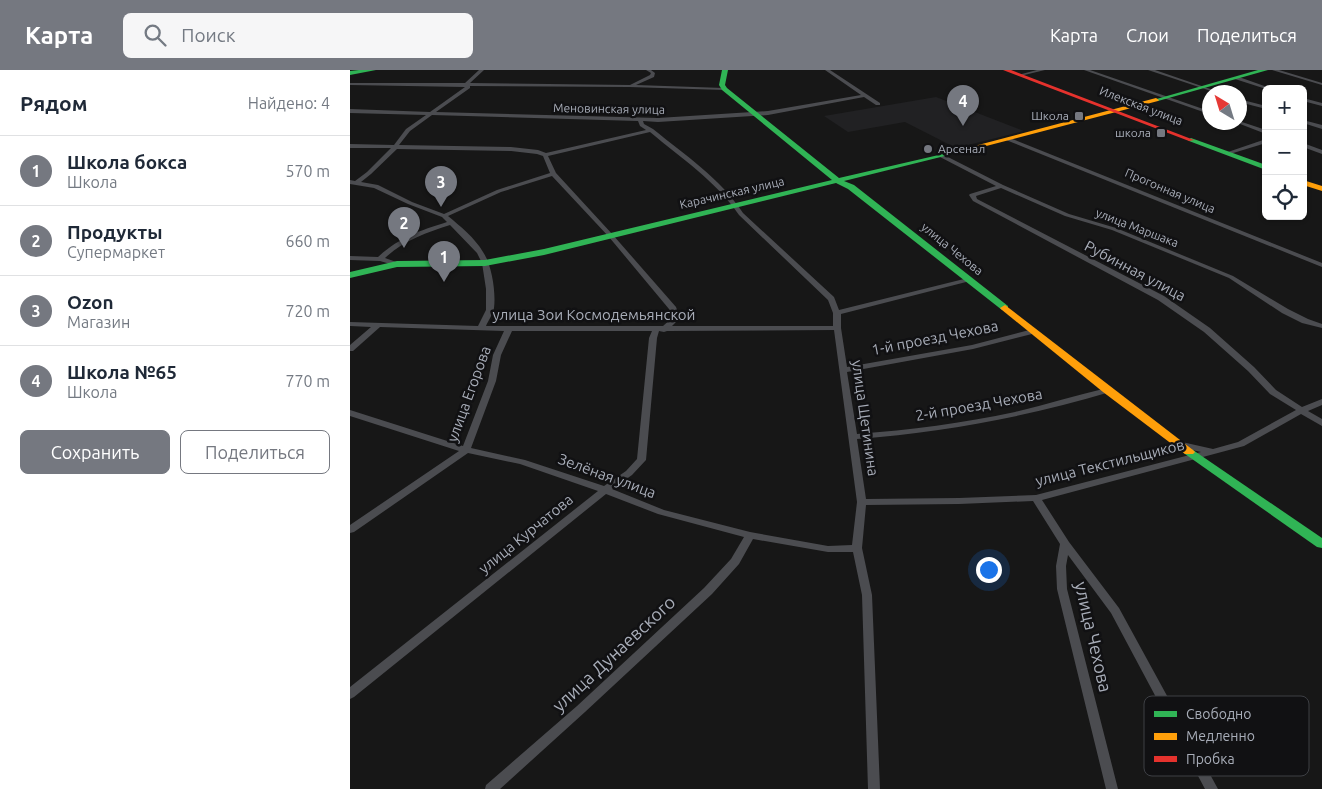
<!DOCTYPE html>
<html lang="ru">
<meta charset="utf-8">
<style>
:root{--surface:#fff;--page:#f6f6f7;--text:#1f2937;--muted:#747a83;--line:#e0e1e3;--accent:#757880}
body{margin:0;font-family:Ubuntu,sans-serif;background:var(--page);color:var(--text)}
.controls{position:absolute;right:15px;top:15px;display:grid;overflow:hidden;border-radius:8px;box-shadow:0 1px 4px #0004}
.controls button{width:45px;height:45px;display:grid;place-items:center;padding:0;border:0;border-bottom:1px solid var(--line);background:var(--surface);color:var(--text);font:25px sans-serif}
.compass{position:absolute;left:852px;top:15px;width:45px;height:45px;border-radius:50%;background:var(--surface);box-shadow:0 1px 4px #0004;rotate:322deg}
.you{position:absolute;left:638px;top:499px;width:18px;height:18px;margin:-12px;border:4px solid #fff;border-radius:50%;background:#1a73e8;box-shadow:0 0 0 8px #1a73e833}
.badge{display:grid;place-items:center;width:32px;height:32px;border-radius:50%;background:var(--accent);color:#fff;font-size:16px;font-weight:700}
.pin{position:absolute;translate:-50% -41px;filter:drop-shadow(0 1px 2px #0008)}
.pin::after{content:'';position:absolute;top:26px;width:18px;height:15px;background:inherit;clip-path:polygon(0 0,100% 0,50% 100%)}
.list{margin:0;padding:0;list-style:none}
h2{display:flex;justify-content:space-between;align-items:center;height:65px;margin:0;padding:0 20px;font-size:21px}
h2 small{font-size:16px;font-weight:400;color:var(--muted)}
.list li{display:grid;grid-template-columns:32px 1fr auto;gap:15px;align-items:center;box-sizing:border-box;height:70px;padding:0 20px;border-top:1px solid var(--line)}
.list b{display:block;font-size:19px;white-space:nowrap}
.list p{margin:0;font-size:16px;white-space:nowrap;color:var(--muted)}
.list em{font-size:16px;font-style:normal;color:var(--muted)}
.actions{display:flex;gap:10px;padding:15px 20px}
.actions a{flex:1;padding:11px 0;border:1px solid var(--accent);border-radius:8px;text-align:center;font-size:18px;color:var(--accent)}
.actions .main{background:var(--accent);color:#fff}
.icon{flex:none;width:28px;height:28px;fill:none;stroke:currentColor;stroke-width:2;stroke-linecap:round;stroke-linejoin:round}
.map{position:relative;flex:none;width:972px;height:719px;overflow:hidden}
header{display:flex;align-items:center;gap:30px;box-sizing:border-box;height:70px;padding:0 25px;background:var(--accent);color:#fff}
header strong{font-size:24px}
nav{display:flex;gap:28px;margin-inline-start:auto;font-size:18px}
.search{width:350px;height:45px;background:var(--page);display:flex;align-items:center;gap:12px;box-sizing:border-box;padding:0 18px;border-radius:8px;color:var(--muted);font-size:19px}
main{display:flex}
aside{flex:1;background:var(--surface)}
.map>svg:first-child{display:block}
.built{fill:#212123}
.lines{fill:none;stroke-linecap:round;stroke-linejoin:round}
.street{fill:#4b4c50;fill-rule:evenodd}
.fast{fill:#30b455;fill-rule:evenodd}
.slow{fill:#ff9f0a;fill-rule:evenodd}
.jam{fill:#e5322d;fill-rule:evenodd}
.poi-dot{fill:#757880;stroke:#111113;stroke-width:2}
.labels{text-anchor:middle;stroke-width:5;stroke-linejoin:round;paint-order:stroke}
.far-street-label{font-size:12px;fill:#a8adb8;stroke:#111113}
.far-poi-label{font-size:12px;fill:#a8adb8;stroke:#111113;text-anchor:end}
.street-label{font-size:15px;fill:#a8adb8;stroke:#111113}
.near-street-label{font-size:18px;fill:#a8adb8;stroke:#111113}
.key{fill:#111113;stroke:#3e4045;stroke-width:1}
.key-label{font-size:14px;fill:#a8adb8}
</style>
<header>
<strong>Карта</strong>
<div class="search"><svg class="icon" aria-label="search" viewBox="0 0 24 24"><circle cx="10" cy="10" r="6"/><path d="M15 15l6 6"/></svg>Поиск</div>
<nav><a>Карта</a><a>Слои</a><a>Поделиться</a></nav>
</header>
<main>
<aside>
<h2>Рядом<small>Найдено: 4</small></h2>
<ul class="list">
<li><span class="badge">1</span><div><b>Школа бокса</b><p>Школа</p></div><em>570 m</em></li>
<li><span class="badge">2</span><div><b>Продукты</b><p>Супермаркет</p></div><em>660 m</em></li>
<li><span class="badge">3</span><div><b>Ozon</b><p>Магазин</p></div><em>720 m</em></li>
<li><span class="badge">4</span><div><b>Школа №65</b><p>Школа</p></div><em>770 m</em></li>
</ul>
<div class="actions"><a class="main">Сохранить</a><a>Поделиться</a></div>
</aside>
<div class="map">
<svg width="972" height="719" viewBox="0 0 972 719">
<rect width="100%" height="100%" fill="#171717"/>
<polygon class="built" points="586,27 674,61 606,78 555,52 498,62 474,46"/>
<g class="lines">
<g class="street">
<path d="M129,0h5l-14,13 160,2 20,-10 1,-2 -5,-3h5l4,3 -1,4 -18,8 88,3 2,1 -2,1 -95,-3 -159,-1v2l-34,24 222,6 110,-7 93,-16 -36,-25h5l50,33v2h-4l-12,-8 -96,18 -110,7 -15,-1 1,3 9,5c32,26 67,49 90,84l91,84 5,13 129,-32 2,1v2l-129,33v14l6,39 125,-22 61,-16 4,2 -1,2 -63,16 -126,23 10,62c53,-4 106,-11 158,-22 31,-7 61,-17 92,-24l4,2 -1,2c-83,25 -166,40 -253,47l9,60 93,-1 77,-3 165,-43 -22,-5 -1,-2 1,-2 3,-1 31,7 25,-7 58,-32 -26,-16 -22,-23 -44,-39 -46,-32 -185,-99 -4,-6 1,-1 26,-8 -56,-29v-2h4l59,30 66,29 47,14 117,48 55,33 20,10 14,5v4l-20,-5 -20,-10 -53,-35 -117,-48 -47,-14 -64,-28 -25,8 1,3 187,97 46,32 44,39 22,23 26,17 20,-8v6l-14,6 14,8v7l-21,-12 -57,32 -202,54 27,42 50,66 99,181h-13l-94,-176 -43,-58 -2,11 1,23 51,200h-12l-49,-200 -1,-23 4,-22 -27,-43 -74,3 -93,1 -4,43 10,47 8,194h-12l-6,-194 -9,-43h-25l-75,-13 -14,25 -27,30 -127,118 -85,77h-15l1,-4 91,-79 127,-118 27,-29 13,-22 -86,-23 -52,-20 -252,203 -4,2v-12l248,-196 -78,-27 -52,-11 -114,79 -4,1v-8l109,-74 -109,-35v-6l113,36 25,-65 5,-26 11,-24 -124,-4 -27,24h-3v-6l21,-18 -21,-1v-4l128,4 8,-16v-21l-4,-26 -5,-10 -27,-28c-24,8 -46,15 -65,33l14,5v2l-2,1 -17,-5 -30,-1v-4l28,1c22,-20 41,-26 69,-35l-5,-5 -34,-13 -34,-16 -24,-4v-4l5,1 12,-9 24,-24h-41v-4l44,1 12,-16 20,-14 -76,-2v-4l80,3 35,-25 -115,-2v-2h115zM82,45l206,6 2,5 6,4 -100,23 -8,-3 -27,-3 -112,-2 11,-14zM300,62c31,26 66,49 89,83l89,85 5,13v13h-161l8,-8 -4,-11 -63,-72 -57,-62 -8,-17zM47,79l114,2 26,3 6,2 7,17 -53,17 -53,24 -32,-12 -34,-17 -17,-3 10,-8zM202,106l57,61 60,72 3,9 -9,8h-177c2,-5 7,-12 8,-18 2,-15 -2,-43 -11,-56 -8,-14 -23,-26 -35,-36l53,-24zM484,260l23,172 -5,43 -24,1 -78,-14 -86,-22 -52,-21 20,-14 14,-15 11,-122 2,-7 5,1 3,-1zM162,261h140l-3,7 -12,121 -11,12 -22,15 -79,-26 -54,-12 25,-67 5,-26z"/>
<polygon points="687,0 695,0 670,6 668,5"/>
<polygon points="734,0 740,0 859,41 859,44"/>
<polygon points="798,0 805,0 869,22 864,22"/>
<polygon points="922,0 929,0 972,13 972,15"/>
<polygon points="885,7 889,7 923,19 916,19 885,9"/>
<polygon points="953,28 972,33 972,36 953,31"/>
<polygon points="889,29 916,36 916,39 889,32"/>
<polygon points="953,50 972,55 972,59 953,53"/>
<polygon points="889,51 916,60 916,64 885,52 889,52"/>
<polygon points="656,68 660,68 972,193 972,197 656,70"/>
<polygon points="916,69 916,73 880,84 875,83"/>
<polygon points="953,73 972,80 972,84 953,77"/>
</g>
<g class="fast">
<polygon points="9,0 26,0 0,5 0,1"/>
<polygon points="372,0 378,0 375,15 377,18 489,108 619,78 619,80 494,111 504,115 658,236 658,240 652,240 498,119 486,113 194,185 135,196 47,197 0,208 0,202 47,191 135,190 194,179 482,110 372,20 369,15"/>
<polygon points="908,0 918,0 808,31 803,30"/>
<polygon points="841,68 916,95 916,100 839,71 838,70"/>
<polygon points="839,378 843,380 972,468 972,478 967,477 835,384 833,382 835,380"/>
</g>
<g class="slow">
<polygon points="806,28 809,30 808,31 617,81 613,79"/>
<polygon points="953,110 972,116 972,121 953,115"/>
<polygon points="655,235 843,380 845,382 843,384 835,384 753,322 652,240 650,238"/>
</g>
<polygon class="jam" points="653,0 661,0 844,70 839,71"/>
</g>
<g class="poi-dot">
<rect x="724" y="41" width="10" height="10" rx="2.5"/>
<rect x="806" y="58" width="10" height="10" rx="2.5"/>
<circle cx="578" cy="79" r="5"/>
</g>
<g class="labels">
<g class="far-street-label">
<text transform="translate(791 36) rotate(21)" y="4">Илекская улица</text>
<text transform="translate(259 39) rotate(1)" y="4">Меновинская улица</text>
<text transform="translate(820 121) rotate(23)" y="4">Прогонная улица</text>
<text transform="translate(382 123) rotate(-13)" y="4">Карачинская улица</text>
<text transform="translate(787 158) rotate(21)" y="4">улица Маршака</text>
<text transform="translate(602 179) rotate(39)" y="4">улица Чехова</text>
</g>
<g class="far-poi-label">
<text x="719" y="50">Школа</text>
<text x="801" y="67">школа</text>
<text x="588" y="83" text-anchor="start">Арсенал</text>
</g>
<g class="street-label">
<text transform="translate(785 201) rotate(28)" y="5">Рубинная улица</text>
<text x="244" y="250">улица Зои Космодемьянской</text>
<text transform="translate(585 268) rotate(-11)" y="5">1-й проезд Чехова</text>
<text transform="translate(119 324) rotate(-70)" y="5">улица Егорова</text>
<text transform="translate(629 335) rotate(-10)" y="5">2-й проезд Чехова</text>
<text transform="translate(515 348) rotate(82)" y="5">улица Щетинина</text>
<text transform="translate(760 393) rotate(-14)" y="5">улица Текстильщиков</text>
<text transform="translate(257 406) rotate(20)" y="5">Зелёная улица</text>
<text transform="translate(176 464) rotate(-39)" y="5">улица Курчатова</text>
</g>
<g class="near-street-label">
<text transform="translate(743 567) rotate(77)" y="6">улица Чехова</text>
<text transform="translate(264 584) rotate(-43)" y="6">улица Дунаевского</text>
</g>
</g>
<rect x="794" y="626" width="165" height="80" rx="8" class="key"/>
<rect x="804" y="641" width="23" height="6" fill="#30b455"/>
<rect x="804" y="663" width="23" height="7" fill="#ff9f0a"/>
<rect x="804" y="686" width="23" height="6" fill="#e5322d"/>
<g class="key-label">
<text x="836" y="649">Свободно</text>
<text x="836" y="671">Медленно</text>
<text x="836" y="694">Пробка</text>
</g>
</svg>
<div class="controls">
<button>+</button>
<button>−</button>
<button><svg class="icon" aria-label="locate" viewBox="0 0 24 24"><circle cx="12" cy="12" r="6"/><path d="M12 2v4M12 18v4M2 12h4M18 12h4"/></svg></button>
</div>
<svg class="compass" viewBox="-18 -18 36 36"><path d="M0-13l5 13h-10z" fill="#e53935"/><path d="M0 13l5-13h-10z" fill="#747a83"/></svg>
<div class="you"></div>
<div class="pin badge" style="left:94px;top:212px">1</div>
<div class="pin badge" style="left:54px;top:178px">2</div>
<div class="pin badge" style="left:91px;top:137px">3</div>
<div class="pin badge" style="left:613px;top:56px">4</div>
</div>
</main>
